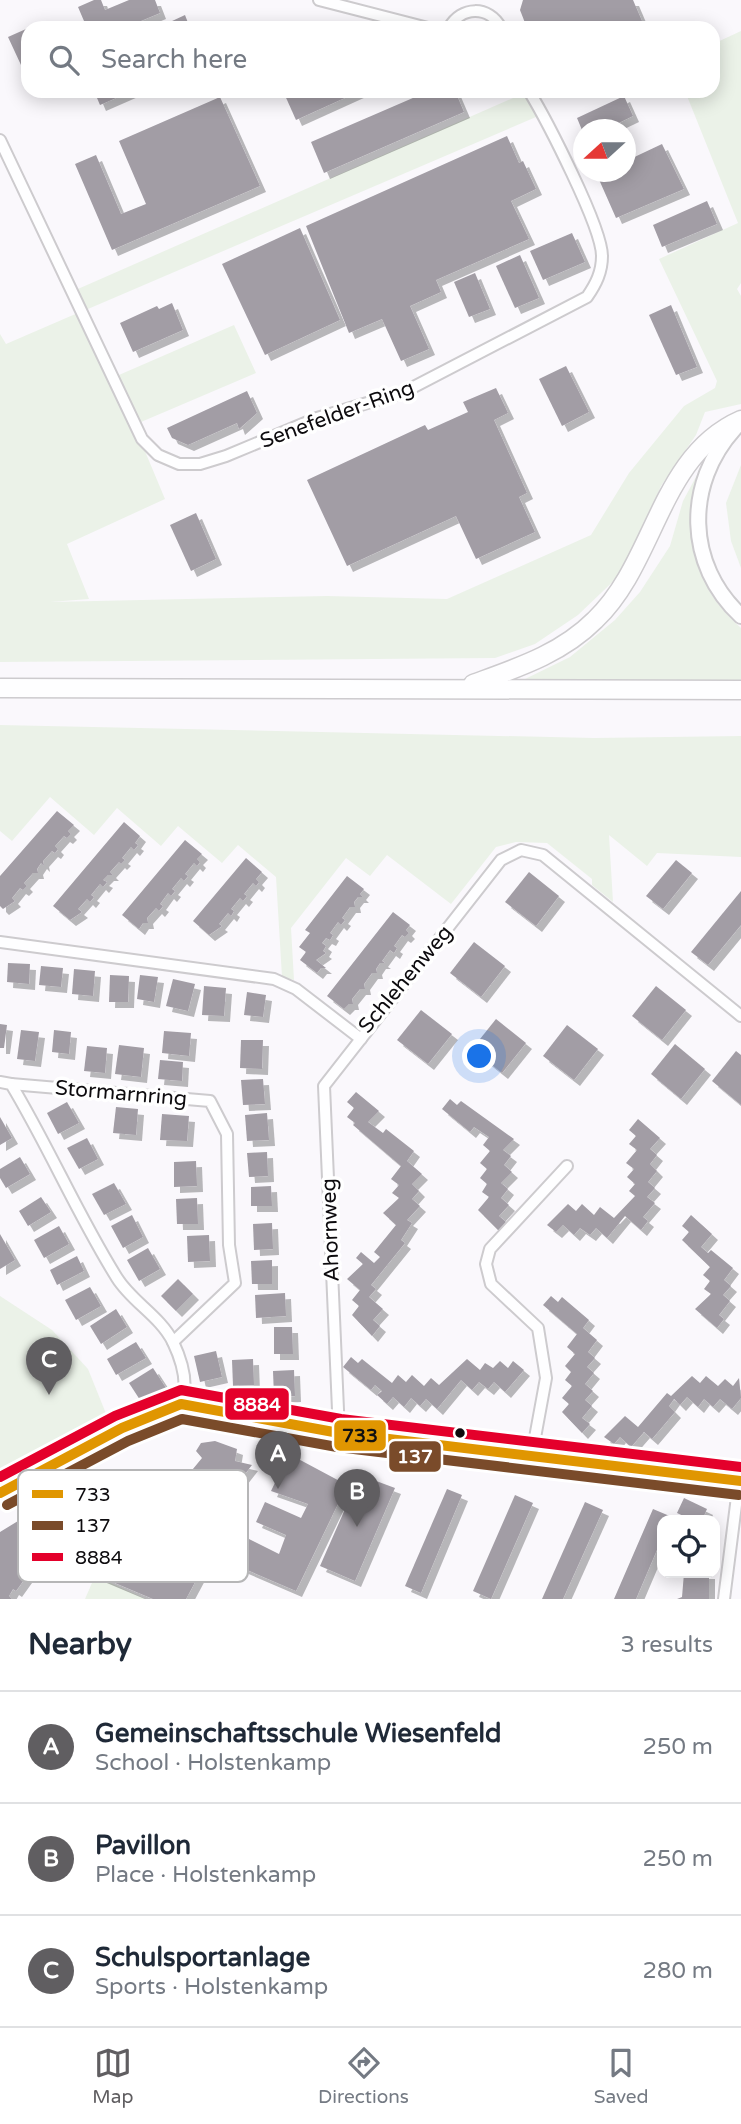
<!DOCTYPE html>
<meta charset="utf-8">
<style>
:root{--surface:#fff;--page:#f6f6f7;--text:#1f2937;--muted:#747a83;--line:#e0e1e3;--accent:#605e61}
body{margin:0;font-family:"Varela Round",sans-serif;background:var(--page);color:var(--text)}
.controls{position:absolute;right:21px;bottom:21px;display:grid;overflow:hidden;border-radius:14px;box-shadow:0 4px 18px #0003}
.controls button{width:63px;height:63px;display:grid;place-items:center;padding:0;border:0;border-bottom:2px solid var(--line);background:var(--surface);color:var(--text);font:35px sans-serif}
.compass{position:absolute;left:573px;top:119px;width:63px;height:63px;border-radius:50%;background:var(--surface);box-shadow:0 4px 18px #0003;rotate:249deg}
.you{position:absolute;left:480px;top:1057px;width:24px;height:24px;margin:-18px;border:5px solid #fff;border-radius:50%;background:#1a73e8;box-shadow:0 0 0 10px #1a73e833}
.badge{display:grid;place-items:center;width:46px;height:46px;border-radius:50%;background:var(--accent);color:#fff;font-size:23px;font-weight:700}
.pin{position:absolute;translate:-50% -58px;filter:drop-shadow(0 2px 4px #0008)}
.pin::after{content:'';position:absolute;top:37px;width:24px;height:21px;background:inherit;clip-path:polygon(0 0,100% 0,50% 100%)}
.list{margin:0;padding:0;list-style:none}
h2{display:flex;justify-content:space-between;align-items:center;height:91px;margin:0;padding:0 28px;font-size:30px}
h2 small{font-size:23px;font-weight:400;color:var(--muted)}
.list li{display:grid;grid-template-columns:46px 1fr auto;gap:21px;align-items:center;box-sizing:border-box;height:112px;padding:0 28px;border-top:2px solid var(--line)}
.list b{display:block;font-size:26px;white-space:nowrap}
.list p{margin:0;font-size:23px;white-space:nowrap;color:var(--muted)}
.list em{font-size:23px;font-style:normal;color:var(--muted)}
.icon{flex:none;width:38px;height:38px;fill:none;stroke:currentColor;stroke-width:2;stroke-linecap:round;stroke-linejoin:round}
.map{position:relative;flex:none;width:741px;height:1599px;overflow:hidden}
.search{position:absolute;background:var(--surface);box-shadow:0 4px 18px #0003;left:21px;right:21px;top:21px;height:77px;display:flex;align-items:center;gap:18px;box-sizing:border-box;padding:0 24px;border-radius:21px;color:var(--muted);font-size:26px}
.sheet{height:427px;background:var(--surface)}
nav{display:flex;justify-content:space-around;align-items:center;box-sizing:border-box;height:98px;border-top:2px solid var(--line);background:var(--surface);font-size:19px;color:var(--muted)}
nav a{display:grid;justify-items:center;gap:4px}
nav .on{color:var(--accent)}
.map>svg:first-child{display:block}
.green{fill:#ebf2e8}
.building{fill:#a29da5;filter:url(#shadow)}
.lines{fill:none;stroke-linecap:round;stroke-linejoin:round}
.minor-casing{stroke:#cdcbce;stroke-width:14}
.secondary-casing{stroke:#cdcbce;stroke-width:18}
.trunk-casing{stroke:#cdcbce;stroke-width:21}
.minor{stroke:#fefeff;stroke-width:10}
.secondary{stroke:#fefeff;stroke-width:14}
.trunk{stroke:#fefeff;stroke-width:18}
.bus-1-casing{stroke:#fff;stroke-width:16}
.bus-2-casing{stroke:#fff;stroke-width:16}
.bus-3-casing{stroke:#fff;stroke-width:16}
.bus-1{stroke:#e09601;stroke-width:10}
.bus-2{stroke:#7a4b2a;stroke-width:10}
.bus-3{stroke:#e4002b;stroke-width:10}
.bus-dot{fill:#0d0b0e;stroke:#fff;stroke-width:2.5}
.labels{text-anchor:middle;stroke-width:7;stroke-linejoin:round;paint-order:stroke}
.street-label{font-size:21px;fill:#0d0b0e;stroke:#fff}
.key{fill:#fff;stroke:#b6b6b7;stroke-width:2}
.key-label{font-size:19px;fill:#0d0b0e}
.line-badge{stroke:#fff;stroke-width:2.5}
.badge-label{font-size:19px;text-anchor:middle;font-weight:bold;fill:#fff}
.pale-badge-label{font-size:19px;text-anchor:middle;font-weight:bold;fill:#111}
</style>
<div class="map">
<svg width="741" height="1599" viewBox="0 0 741 1599">
<defs>
<filter id="shadow"><feDropShadow dx="6" dy="6" stdDeviation="0" flood-color="#0004"/></filter>
</defs>
<rect width="100%" height="100%" fill="#faf8fc"/>
<g class="green">
<polygon points="741,31 741,283 737,289 741,296 741,404 705,412 696,435 661,486 624,571 578,615 535,644 495,658 0,662 0,334 6,344 80,312 71,292 529,91 543,114 81,312 112,378 234,325 256,373 134,425 165,499 67,544 89,599 50,602 327,596 447,599 591,535 629,473 684,406 715,388 717,381 659,259 738,223 685,91 713,91 713,44"/>
<path d="M705,460c-17,65 -20,120 36,168v53h-220l49,-24 45,-37 25,-28 30,-46 13,-45z"/>
<polygon points="741,465 741,568 731,541 726,503"/>
<polygon points="0,725 594,738 741,736 741,857 657,853 647,866 609,835 613,902 592,885 592,879 547,843 516,842 496,847 451,904 387,855 370,876 346,858 291,928 294,980 282,977 276,877 238,845 222,863 178,826 161,846 117,808 94,835 50,797 12,841 0,831"/>
<polygon points="0,1296 52,1330 88,1369 109,1421 0,1471"/>
<polygon points="95,1576 146,1599 85,1599"/>
</g>
<g class="building">
<polygon points="94,0 101,0 105,10 129,0 155,0 160,13 124,28 87,28 78,7"/>
<polygon points="523,0 633,0 642,21 627,28 527,28 520,10"/>
<polygon points="185,15 190,28 157,28"/>
<polygon points="44,21 47,28 28,28 28,62 21,65 8,37"/>
<polygon points="94,91 132,91 100,105"/>
<polygon points="283,91 360,91 296,120"/>
<polygon points="429,91 455,91 464,112 324,173 311,142"/>
<polygon points="624,96 633,116 604,130 582,130 577,118"/>
<polygon points="220,97 260,186 112,250 75,164 96,155 121,214 146,204 119,141"/>
<polygon points="507,136 519,163 523,161 536,189 511,201 529,239 436,280 441,292 410,306 429,349 401,361 382,319 349,333 306,226"/>
<polygon points="662,144 684,189 616,218 597,175 626,172 626,161"/>
<polygon points="707,201 717,224 662,247 653,225"/>
<polygon points="300,228 340,320 265,355 222,264"/>
<polygon points="572,233 585,262 543,280 530,251"/>
<polygon points="520,255 539,298 515,308 496,266"/>
<polygon points="475,273 490,309 469,317 454,282"/>
<polygon points="172,303 183,330 133,352 120,323 157,306 159,309"/>
<polygon points="671,305 697,367 676,375 649,315"/>
<polygon points="566,366 589,412 562,426 539,379"/>
<polygon points="496,388 508,413 494,420 527,493 519,497 535,532 476,559 456,516 347,566 307,480 425,425 428,430 468,412 463,402"/>
<polygon points="247,391 257,413 239,429 237,423 188,445 172,438 167,428"/>
<polygon points="196,513 216,559 191,571 170,525"/>
<polygon points="57,811 74,825 68,831 71,834 67,838 64,836 55,846 58,849 55,853 52,851 43,861 44,866 41,863 37,869 38,873 33,873 24,883 27,886 23,890 20,888 12,898 15,901 3,909 0,906 0,876"/>
<polygon points="124,822 140,836 135,843 138,845 134,850 131,847 122,858 125,860 121,864 119,862 110,872 113,875 108,875 103,880 107,882 103,887 100,884 91,895 94,897 90,902 87,899 78,909 82,912 70,920 53,906"/>
<polygon points="185,840 202,854 197,859 200,862 197,866 194,863 185,874 188,876 184,881 181,878 172,889 175,891 171,896 168,893 160,904 163,906 159,911 156,908 147,918 148,923 143,923 139,929 122,915"/>
<polygon points="246,858 262,872 256,879 259,882 256,886 253,883 244,894 247,896 243,901 240,898 231,909 234,911 231,916 228,913 219,924 222,926 209,935 193,921"/>
<polygon points="676,860 692,873 663,909 646,896"/>
<polygon points="529,872 559,896 536,926 505,902"/>
<polygon points="347,876 364,889 360,894 363,897 358,897 354,902 355,907 350,907 342,918 345,920 341,925 338,922 330,933 333,935 330,940 326,938 322,943 326,946 323,951 326,953 316,960 326,968 321,968 317,973 300,960 306,952 299,947 310,933 305,930"/>
<polygon points="741,891 741,925 708,965 691,952"/>
<polygon points="393,912 410,925 406,930 409,933 405,937 402,935 394,946 397,948 394,953 390,950 382,961 385,963 380,963 376,969 377,973 372,973 364,984 365,989 360,989 352,999 353,1004 349,1004 344,1009 327,996"/>
<polygon points="474,942 505,966 481,997 450,973"/>
<polygon points="8,963 30,964 29,984 7,982"/>
<polygon points="41,966 63,968 61,987 39,985"/>
<polygon points="74,969 95,971 93,996 72,994"/>
<polygon points="110,975 129,976 128,1002 109,1002"/>
<polygon points="140,975 158,977 154,1002 137,999"/>
<polygon points="173,979 195,984 188,1011 166,1006"/>
<polygon points="204,986 226,988 224,1016 202,1015"/>
<polygon points="656,986 686,1010 662,1040 632,1016"/>
<polygon points="247,992 266,995 263,1017 244,1015"/>
<polygon points="421,1010 452,1034 428,1064 397,1040"/>
<polygon points="496,1019 526,1043 502,1073 472,1049"/>
<polygon points="0,1024 7,1025 4,1048 0,1048"/>
<polygon points="567,1025 598,1049 574,1080 543,1056"/>
<polygon points="21,1030 39,1032 35,1061 17,1059"/>
<polygon points="54,1030 71,1032 69,1054 52,1052"/>
<polygon points="164,1031 191,1033 189,1056 162,1053"/>
<polygon points="241,1040 263,1040 262,1069 240,1068"/>
<polygon points="675,1044 705,1069 681,1099 651,1074"/>
<polygon points="119,1045 144,1048 141,1077 115,1074"/>
<polygon points="87,1046 107,1048 105,1073 84,1071"/>
<polygon points="736,1051 741,1055 741,1105 712,1081"/>
<polygon points="160,1060 183,1062 182,1081 158,1079"/>
<polygon points="263,1079 265,1104 243,1105 241,1080"/>
<polygon points="356,1092 379,1111 368,1122 383,1133 386,1129 414,1151 407,1161 422,1174 412,1184 419,1191 412,1199 420,1206 407,1220 412,1223 401,1240 405,1243 371,1285 376,1289 369,1297 383,1309 373,1320 380,1326 372,1336 352,1315 359,1306 352,1300 360,1290 347,1279 363,1264 356,1258 361,1252 374,1263 380,1257 374,1252 396,1225 383,1213 399,1198 392,1193 399,1185 391,1179 401,1166 353,1125 355,1123 347,1117 354,1108 347,1102"/>
<polygon points="450,1099 457,1105 461,1101 514,1139 503,1150 511,1156 504,1165 512,1172 501,1183 508,1189 501,1198 509,1205 499,1216 506,1222 499,1231 478,1210 489,1197 482,1192 487,1184 480,1178 487,1169 480,1163 490,1151 483,1145 489,1137 474,1127 470,1132 442,1109"/>
<polygon points="67,1102 79,1123 58,1134 47,1113"/>
<polygon points="116,1107 138,1109 136,1135 113,1133"/>
<polygon points="267,1113 269,1140 247,1141 245,1115"/>
<polygon points="162,1114 189,1116 187,1141 160,1140"/>
<polygon points="0,1117 12,1138 0,1145"/>
<polygon points="638,1119 660,1138 650,1149 657,1155 650,1164 657,1171 648,1182 655,1188 647,1197 655,1203 643,1217 648,1221 641,1230 625,1216 607,1238 596,1228 590,1235 580,1228 574,1235 563,1225 556,1232 547,1225 568,1204 576,1211 582,1204 594,1215 600,1207 614,1218 635,1196 629,1191 635,1184 627,1177 634,1169 626,1163 637,1150 629,1144 636,1136 629,1130"/>
<polygon points="87,1138 98,1159 79,1169 67,1148"/>
<polygon points="267,1152 268,1176 249,1177 247,1153"/>
<polygon points="20,1157 30,1174 6,1188 0,1178 0,1169"/>
<polygon points="196,1161 197,1186 174,1187 174,1162"/>
<polygon points="114,1183 126,1204 104,1215 92,1194"/>
<polygon points="271,1186 272,1206 251,1206 251,1187"/>
<polygon points="41,1197 51,1212 28,1226 19,1211"/>
<polygon points="197,1198 198,1224 177,1224 176,1199"/>
<polygon points="132,1215 143,1237 123,1248 111,1226"/>
<polygon points="691,1215 712,1234 701,1247 708,1253 711,1250 733,1268 724,1280 731,1286 723,1295 730,1301 719,1315 724,1319 717,1328 695,1309 711,1294 704,1289 710,1281 703,1275 710,1267 682,1240 689,1232 682,1226"/>
<polygon points="272,1223 273,1249 254,1250 253,1224"/>
<polygon points="59,1226 69,1244 44,1258 34,1240"/>
<polygon points="0,1234 15,1260 0,1269"/>
<polygon points="209,1235 210,1261 188,1262 187,1236"/>
<polygon points="148,1248 160,1269 139,1281 127,1260"/>
<polygon points="77,1256 84,1271 57,1285 50,1270"/>
<polygon points="272,1260 272,1284 252,1284 251,1261"/>
<polygon points="178,1279 193,1294 176,1311 161,1296"/>
<polygon points="90,1287 101,1306 76,1320 65,1300"/>
<polygon points="285,1293 286,1316 256,1318 255,1295"/>
<polygon points="551,1296 558,1302 562,1297 589,1320 583,1328 597,1340 588,1352 595,1358 587,1367 594,1373 585,1384 593,1391 585,1400 592,1406 582,1418 590,1424 582,1433 562,1412 569,1404 562,1398 572,1386 565,1380 571,1372 565,1366 575,1354 567,1347 577,1334 543,1305"/>
<polygon points="116,1309 127,1327 101,1344 90,1326"/>
<polygon points="274,1327 292,1327 293,1354 274,1354"/>
<polygon points="136,1342 146,1358 116,1375 107,1359"/>
<polygon points="216,1351 222,1377 200,1382 194,1356"/>
<polygon points="351,1357 358,1363 362,1359 392,1383 398,1375 406,1382 412,1375 424,1386 431,1378 439,1385 467,1359 480,1370 485,1363 493,1368 500,1361 508,1368 513,1361 524,1370 505,1392 494,1382 488,1389 479,1382 472,1390 461,1380 437,1409 426,1399 420,1406 411,1398 404,1407 393,1397 387,1404 377,1395 382,1391 375,1385 371,1390 343,1367"/>
<polygon points="253,1359 254,1385 233,1386 232,1360"/>
<polygon points="153,1368 166,1388 142,1403 129,1383"/>
<polygon points="294,1370 295,1396 274,1397 273,1371"/>
<polygon points="692,1376 700,1383 706,1376 718,1386 725,1379 733,1386 739,1378 741,1398 732,1409 720,1399 713,1407 704,1399 698,1407 687,1397 680,1405 674,1399 669,1406 675,1412 652,1439 644,1432 631,1447 620,1437 614,1444 604,1437 625,1416 638,1427 667,1393 671,1396"/>
<polygon points="215,1441 237,1449 235,1461 252,1465 220,1506 212,1527 170,1513 188,1475 202,1458 196,1451 201,1443"/>
<polygon points="289,1454 347,1485 296,1591 238,1566 249,1539 279,1554 286,1535 256,1522 265,1502 301,1518 308,1504 271,1491"/>
<polygon points="360,1475 395,1488 355,1581 320,1566"/>
<polygon points="447,1489 462,1495 421,1593 405,1586"/>
<polygon points="515,1495 533,1503 491,1599 473,1591"/>
<polygon points="684,1498 707,1509 702,1520 692,1520 677,1513"/>
<polygon points="585,1502 603,1510 563,1599 542,1599"/>
<polygon points="653,1509 672,1517 670,1520 662,1520 662,1538 636,1599 614,1599"/>
<polygon points="41,1517 73,1530 61,1547 36,1540 29,1556 32,1557 29,1563 26,1562 24,1565 31,1570 16,1591 13,1589 9,1596 12,1599 0,1599 0,1532 18,1521"/>
<polygon points="122,1522 146,1530 133,1564 167,1580 186,1561 201,1571 186,1599 153,1599 89,1572 93,1563 84,1558 94,1525 114,1533 106,1551 111,1552"/>
<polygon points="684,1573 709,1573 709,1599 677,1599 682,1597"/>
</g>
<g class="lines">
<g class="minor-casing">
<g id="minor">
<polyline points="319,0 428,28"/>
<path d="M449,28c12,-22 40,-23 52,0"/>
<path d="M0,140l142,299 16,16 21,9h21l26,-8 91,-38 87,-26 183,-95c9,-13 15,-25 15,-41 0,-29 -56,-137 -73,-165"/>
<polyline points="0,942 274,979 296,989 361,1039"/>
<path d="M0,1082l11,2c38,63 67,132 106,194 15,24 43,38 56,64 9,19 16,43 8,62"/>
<polyline points="11,1084 210,1101 227,1134 229,1245 235,1283 173,1342"/>
<polyline points="339,1433 324,1086 501,860 521,850 543,855 741,1016"/>
<polyline points="532,1454 546,1378 538,1328 491,1284 486,1264 490,1249 567,1166"/>
<polyline points="0,1493 122,1428 181,1404 339,1433 741,1481"/>
<polyline points="724,1599 739,1481"/>
</g>
</g>
<g class="secondary-casing">
<path id="secondary" d="M735,428c-51,56 -49,137 6,188"/>
</g>
<g class="trunk-casing">
<g id="trunk">
<path d="M473,684c44,-16 88,-30 122,-64 61,-58 64,-164 146,-200"/>
<polyline points="0,688 741,690"/>
</g>
</g>
<use href="#minor" class="minor"/>
<use href="#secondary" class="secondary"/>
<use href="#trunk" class="trunk"/>
<g class="bus-1-casing">
<polyline id="bus-1" points="0,1493 122,1428 181,1404 339,1433 741,1481"/>
</g>
<g class="bus-2-casing">
<polyline id="bus-2" points="7,1505 128,1441 182,1419 337,1447 739,1495"/>
</g>
<g class="bus-3-casing">
<polyline id="bus-3" points="0,1477 115,1416 181,1390 341,1419 741,1467"/>
</g>
<use href="#bus-1" class="bus-1"/>
<use href="#bus-2" class="bus-2"/>
<use href="#bus-3" class="bus-3"/>
</g>
<circle class="bus-dot" cx="460" cy="1433" r="6"/>
<g class="labels">
<g class="street-label">
<text transform="translate(337 414) rotate(-20)" y="7">Senefelder-Ring</text>
<text transform="translate(405 979) rotate(-50)" y="7">Schlehenweg</text>
<text transform="translate(121 1093) rotate(5)" y="7">Stormarnring</text>
<text transform="translate(330 1230) rotate(-92)" y="7">Ahornweg</text>
</g>
</g>
<rect x="18" y="1470" width="230" height="112" rx="10" class="key"/>
<rect x="32" y="1490" width="31" height="8" fill="#e09601"/>
<rect x="32" y="1521" width="31" height="9" fill="#7a4b2a"/>
<rect x="32" y="1553" width="31" height="8" fill="#e4002b"/>
<g class="key-label">
<text x="75" y="1501">733</text>
<text x="75" y="1532">137</text>
<text x="75" y="1564">8884</text>
</g>
<g class="line-badge">
<rect x="224" y="1387" width="66" height="34" rx="7" fill="#e4002b"/>
<rect x="333" y="1419" width="54" height="33" rx="7" fill="#e09601"/>
<rect x="388" y="1440" width="54" height="33" rx="7" fill="#7a4b2a"/>
</g>
<g class="badge-label">
<text x="257" y="1411">8884</text>
<text x="415" y="1463">137</text>
</g>
<g class="pale-badge-label">
<text x="360" y="1442">733</text>
</g>
</svg>
<div class="controls">
<button><svg class="icon" aria-label="locate" viewBox="0 0 24 24"><circle cx="12" cy="12" r="6"/><path d="M12 2v4M12 18v4M2 12h4M18 12h4"/></svg></button>
</div>
<svg class="compass" viewBox="-18 -18 36 36"><path d="M0-13l5 13h-10z" fill="#e53935"/><path d="M0 13l5-13h-10z" fill="#747a83"/></svg>
<div class="you"></div>
<div class="pin badge" style="left:278px;top:1489px">A</div>
<div class="pin badge" style="left:357px;top:1527px">B</div>
<div class="pin badge" style="left:49px;top:1395px">C</div>
<div class="search"><svg class="icon" aria-label="search" viewBox="0 0 24 24"><circle cx="10" cy="10" r="6"/><path d="M15 15l6 6"/></svg>Search here</div>
</div>
<section class="sheet">
<h2>Nearby<small>3 results</small></h2>
<ul class="list">
<li><span class="badge">A</span><div><b>Gemeinschaftsschule Wiesenfeld</b><p>School · Holstenkamp</p></div><em>250 m</em></li>
<li><span class="badge">B</span><div><b>Pavillon</b><p>Place · Holstenkamp</p></div><em>250 m</em></li>
<li><span class="badge">C</span><div><b>Schulsportanlage</b><p>Sports · Holstenkamp</p></div><em>280 m</em></li>
</ul>
</section>
<nav>
<a class="on"><svg class="icon" aria-label="map" viewBox="0 0 24 24"><path d="M3 6l6-2 6 2 6-2v14l-6 2-6-2-6 2zM9 4v14M15 6v14"/></svg>Map</a>
<a><svg class="icon" aria-label="directions" viewBox="0 0 24 24"><path d="M12 3l9 9-9 9-9-9zM9 14v-3h6M13 9l2 2-2 2"/></svg>Directions</a>
<a><svg class="icon" aria-label="saved" viewBox="0 0 24 24"><path d="M7 4h10v16l-5-4-5 4z"/></svg>Saved</a>
</nav>
